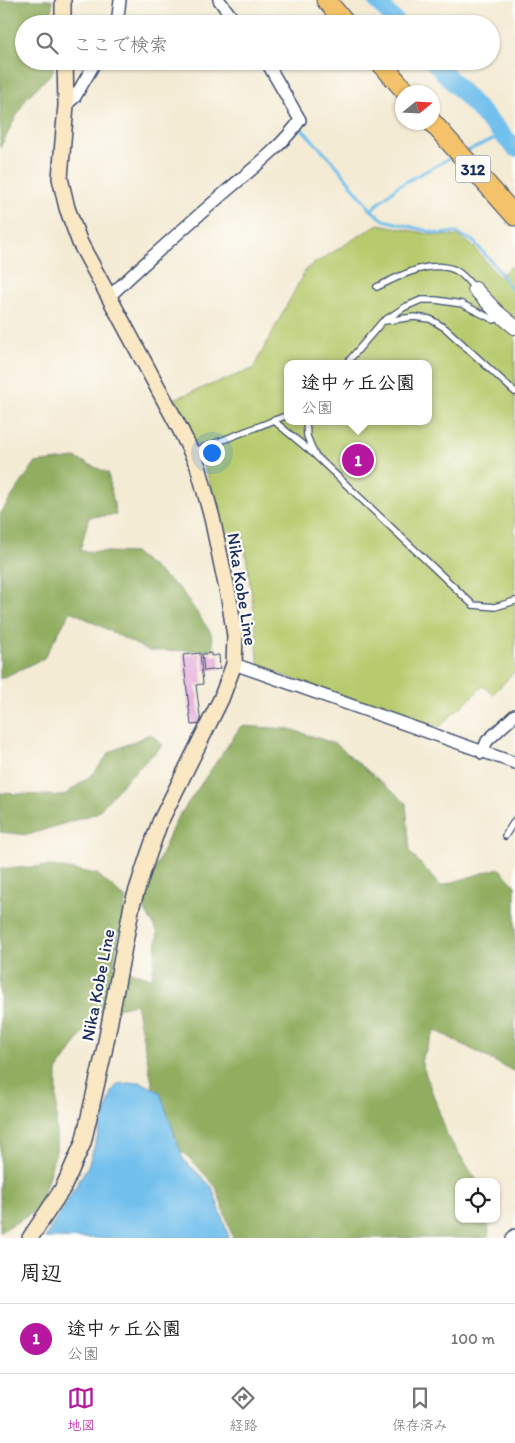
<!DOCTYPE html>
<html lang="ja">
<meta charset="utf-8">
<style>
:root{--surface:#fff;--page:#f6f6f6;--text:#202124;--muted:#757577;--line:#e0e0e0;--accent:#b5179e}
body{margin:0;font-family:Itim,"Klee One",sans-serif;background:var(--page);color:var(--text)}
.controls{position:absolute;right:15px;bottom:15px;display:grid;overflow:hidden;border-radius:10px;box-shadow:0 1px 4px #0004}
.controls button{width:45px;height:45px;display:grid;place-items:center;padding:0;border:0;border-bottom:1px solid var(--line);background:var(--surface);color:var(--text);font:25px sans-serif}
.compass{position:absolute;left:395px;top:85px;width:45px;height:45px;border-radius:50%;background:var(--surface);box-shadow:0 1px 4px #0004;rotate:72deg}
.you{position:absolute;left:211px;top:452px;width:18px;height:18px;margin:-12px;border:4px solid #fff;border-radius:50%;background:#1a73e8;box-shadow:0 0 0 8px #1a73e833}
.badge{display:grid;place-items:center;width:32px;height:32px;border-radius:50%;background:var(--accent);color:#fff;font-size:16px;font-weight:700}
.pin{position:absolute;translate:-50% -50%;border:2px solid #fff;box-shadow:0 1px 5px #0006}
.popup{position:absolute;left:284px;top:360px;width:148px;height:65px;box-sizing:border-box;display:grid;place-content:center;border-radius:10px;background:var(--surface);filter:drop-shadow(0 1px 4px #0005);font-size:16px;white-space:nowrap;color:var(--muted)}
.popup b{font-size:19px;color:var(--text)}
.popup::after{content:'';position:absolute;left:50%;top:100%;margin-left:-10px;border:10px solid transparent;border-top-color:var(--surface)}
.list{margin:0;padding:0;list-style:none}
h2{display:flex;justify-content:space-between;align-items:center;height:65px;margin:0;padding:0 20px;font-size:21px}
h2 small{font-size:16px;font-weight:400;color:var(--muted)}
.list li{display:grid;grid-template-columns:32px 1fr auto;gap:15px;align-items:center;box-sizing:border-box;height:70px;padding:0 20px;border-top:1px solid var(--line)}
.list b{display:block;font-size:19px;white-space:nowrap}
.list p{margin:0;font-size:16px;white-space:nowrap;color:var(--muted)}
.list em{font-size:16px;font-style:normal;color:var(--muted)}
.icon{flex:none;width:28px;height:28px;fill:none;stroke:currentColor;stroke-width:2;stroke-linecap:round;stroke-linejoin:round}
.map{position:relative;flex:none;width:515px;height:1238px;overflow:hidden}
.search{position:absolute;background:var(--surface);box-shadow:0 1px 4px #0004;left:15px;right:15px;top:15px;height:55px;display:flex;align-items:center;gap:12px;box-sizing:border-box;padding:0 18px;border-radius:28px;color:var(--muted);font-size:19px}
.sheet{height:135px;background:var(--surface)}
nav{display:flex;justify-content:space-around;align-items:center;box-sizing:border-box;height:70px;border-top:1px solid var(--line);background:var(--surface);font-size:14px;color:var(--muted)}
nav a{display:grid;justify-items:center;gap:2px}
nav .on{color:var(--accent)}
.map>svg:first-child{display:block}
.green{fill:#b7ca6d;stroke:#697c66;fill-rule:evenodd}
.forest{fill:#91ae60;stroke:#566e5f}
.water{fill:#72c0ed;stroke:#4678a6}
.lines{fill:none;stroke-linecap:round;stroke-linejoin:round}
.stream{stroke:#72c0ed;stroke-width:3}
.river{stroke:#72c0ed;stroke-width:18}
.building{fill:#df9bd3}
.service-casing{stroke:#3c4b70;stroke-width:8}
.minor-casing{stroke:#3c4b70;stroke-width:14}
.tertiary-casing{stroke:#3c4b70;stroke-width:16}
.secondary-casing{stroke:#3c4b70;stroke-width:18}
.trunk-casing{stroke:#3c4b70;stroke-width:21}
.service{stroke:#fff;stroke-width:5.5}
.minor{stroke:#fff;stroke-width:11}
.tertiary{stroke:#fff;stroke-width:14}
.secondary{stroke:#fae7c3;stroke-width:15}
.trunk{stroke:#f3c26a;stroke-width:19}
.labels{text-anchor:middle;stroke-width:4.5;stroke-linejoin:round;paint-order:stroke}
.shield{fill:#fdfcf7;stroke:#5f6c8c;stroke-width:1}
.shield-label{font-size:16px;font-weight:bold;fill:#1b2f5e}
.street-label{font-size:18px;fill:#1b2f5e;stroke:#fdfcf7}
</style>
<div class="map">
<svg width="515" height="1238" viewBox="0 0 515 1238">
<rect width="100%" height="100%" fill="#fdfcf7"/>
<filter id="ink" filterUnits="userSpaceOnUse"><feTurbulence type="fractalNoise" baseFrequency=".02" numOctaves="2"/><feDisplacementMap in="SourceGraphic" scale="10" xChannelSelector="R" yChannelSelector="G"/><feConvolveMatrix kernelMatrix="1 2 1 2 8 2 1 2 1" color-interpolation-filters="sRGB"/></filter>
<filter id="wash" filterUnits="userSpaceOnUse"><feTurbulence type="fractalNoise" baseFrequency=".0096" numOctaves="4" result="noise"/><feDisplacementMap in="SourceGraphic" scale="20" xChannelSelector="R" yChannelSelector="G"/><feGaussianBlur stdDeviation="1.12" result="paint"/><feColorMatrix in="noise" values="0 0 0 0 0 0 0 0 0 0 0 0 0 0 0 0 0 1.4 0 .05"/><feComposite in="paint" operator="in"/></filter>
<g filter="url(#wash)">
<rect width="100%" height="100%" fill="#f4ebd4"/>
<path class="green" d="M378,224l56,11 25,1 15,11 24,30 17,-13v407l-22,23 -10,-8 -45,42 -179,-61 -5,-55 -11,-79 -21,3 -13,-55 -15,-41 -23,-40 82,-31 53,-100zM288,364h140v57h-140z"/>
<g class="forest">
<polygon points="0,0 52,0 52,24 24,24 24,61 53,61 53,72 26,98 0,148"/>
<polygon points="75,458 108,473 116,515 89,517 80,551 135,553 181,590 211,633 214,650 149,651 71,611 44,658 0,679 0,514 35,463"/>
<polygon points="241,726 290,729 336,744 406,803 410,852 440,886 499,868 515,886 515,1072 435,1030 421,1061 448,1137 478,1182 459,1182 459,1219 488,1219 489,1236 487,1238 233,1238 216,1187 191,1159 176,1147 155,1097 136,1004 97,1012 57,1071 56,1151 39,1209 0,1232 0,869 51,866 97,874 126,899 113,967 152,978 158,933 141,903 175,822"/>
<polygon points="150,734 163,745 129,777 97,813 28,835 0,832 0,793 63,796 94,773 110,752"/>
</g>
<polygon class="water" points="141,1082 160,1092 183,1159 212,1187 229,1238 45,1238 88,1166 113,1090 118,1084"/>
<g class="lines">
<g class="stream">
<polyline points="299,126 337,166 371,210 384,220 440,234 455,232 473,241 492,262 515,294"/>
<polyline points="467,151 503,135"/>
<polyline points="371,210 398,186 454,156"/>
</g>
<g class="river">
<polyline points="376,0 398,24"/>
<polyline points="433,61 515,148"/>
</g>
</g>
<g id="blocks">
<g class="building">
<polygon points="200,653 203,684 196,685 201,724 191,725 183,655"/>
<polygon points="211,653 211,656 219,655 220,669 204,671 202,654"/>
</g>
</g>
</g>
<g filter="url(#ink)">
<use href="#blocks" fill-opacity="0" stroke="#3c4b70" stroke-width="1"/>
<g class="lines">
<g class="service-casing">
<g id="service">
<path d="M377,287c22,-11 53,-28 78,-17 8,4 14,12 20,19"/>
<polyline points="385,321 414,317 430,319 445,328 515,392"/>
<polyline points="346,364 382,322 405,307 421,300 436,300 462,304 494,320 501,317"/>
<polyline points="273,420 315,455 473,605 495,607 515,601"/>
<polyline points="306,421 307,436 314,453"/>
<polyline points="192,452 288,415"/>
<polyline points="505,836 515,820"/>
</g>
</g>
<g class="minor-casing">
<g id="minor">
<polyline points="219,0 237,24"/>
<polyline points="117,24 120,0"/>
<polyline points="66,105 75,97 96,61"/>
<path d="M109,297c37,-36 75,-69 114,-103 24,-21 59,-47 77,-74l-34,-59"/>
<polyline points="234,664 515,763"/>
<polyline points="482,753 487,741 515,715"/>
<polyline points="512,1238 515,1235"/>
</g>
</g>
<g class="tertiary-casing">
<polyline id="tertiary" points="475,289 498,313 515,327"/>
</g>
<g class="secondary-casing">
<g id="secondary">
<polyline points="63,0 63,24"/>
<polyline points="30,1238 63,1188 83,1143 104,1052 132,905 147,859 160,822 221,699 234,664 235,636 229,599 212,518 198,466 180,429 80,243 67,208 60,178 66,105 65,61"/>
</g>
</g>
<g class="trunk-casing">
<g id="trunk">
<polyline points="326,0 346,24"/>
<polyline points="379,61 406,92"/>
<polyline points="432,122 515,216"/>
</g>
</g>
<use href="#service" class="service"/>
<use href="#minor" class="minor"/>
<use href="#tertiary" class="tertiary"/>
<use href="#secondary" class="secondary"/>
<use href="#trunk" class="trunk"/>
</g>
</g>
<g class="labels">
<rect class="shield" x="455.5" y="155.5" width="35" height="27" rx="4"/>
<g class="shield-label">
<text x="473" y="175">312</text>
</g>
<g class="street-label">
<text transform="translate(242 589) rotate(81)" y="6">Nika Kobe Line</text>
<text transform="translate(98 985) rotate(-79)" y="6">Nika Kobe Line</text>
</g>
</g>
</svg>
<div class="controls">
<button><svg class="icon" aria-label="locate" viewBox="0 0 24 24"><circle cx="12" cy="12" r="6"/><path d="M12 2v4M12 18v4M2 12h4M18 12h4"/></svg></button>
</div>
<svg class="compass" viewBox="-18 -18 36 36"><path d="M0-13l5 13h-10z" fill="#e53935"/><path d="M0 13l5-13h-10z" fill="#757577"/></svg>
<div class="you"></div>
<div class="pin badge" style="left:358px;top:460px">1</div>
<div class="popup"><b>途中ヶ丘公園</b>公園</div>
<div class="search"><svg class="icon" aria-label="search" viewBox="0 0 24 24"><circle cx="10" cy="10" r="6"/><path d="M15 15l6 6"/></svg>ここで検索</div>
</div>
<section class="sheet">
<h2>周辺<small></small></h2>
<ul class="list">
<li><span class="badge">1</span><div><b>途中ヶ丘公園</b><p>公園</p></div><em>100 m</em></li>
</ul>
</section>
<nav>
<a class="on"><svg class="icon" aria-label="map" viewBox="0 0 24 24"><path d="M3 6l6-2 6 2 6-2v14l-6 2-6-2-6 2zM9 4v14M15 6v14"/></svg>地図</a>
<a><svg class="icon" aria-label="directions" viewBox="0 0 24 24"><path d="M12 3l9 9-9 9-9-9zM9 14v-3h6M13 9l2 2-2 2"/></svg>経路</a>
<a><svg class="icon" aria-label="saved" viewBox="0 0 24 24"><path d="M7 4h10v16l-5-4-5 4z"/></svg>保存済み</a>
</nav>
